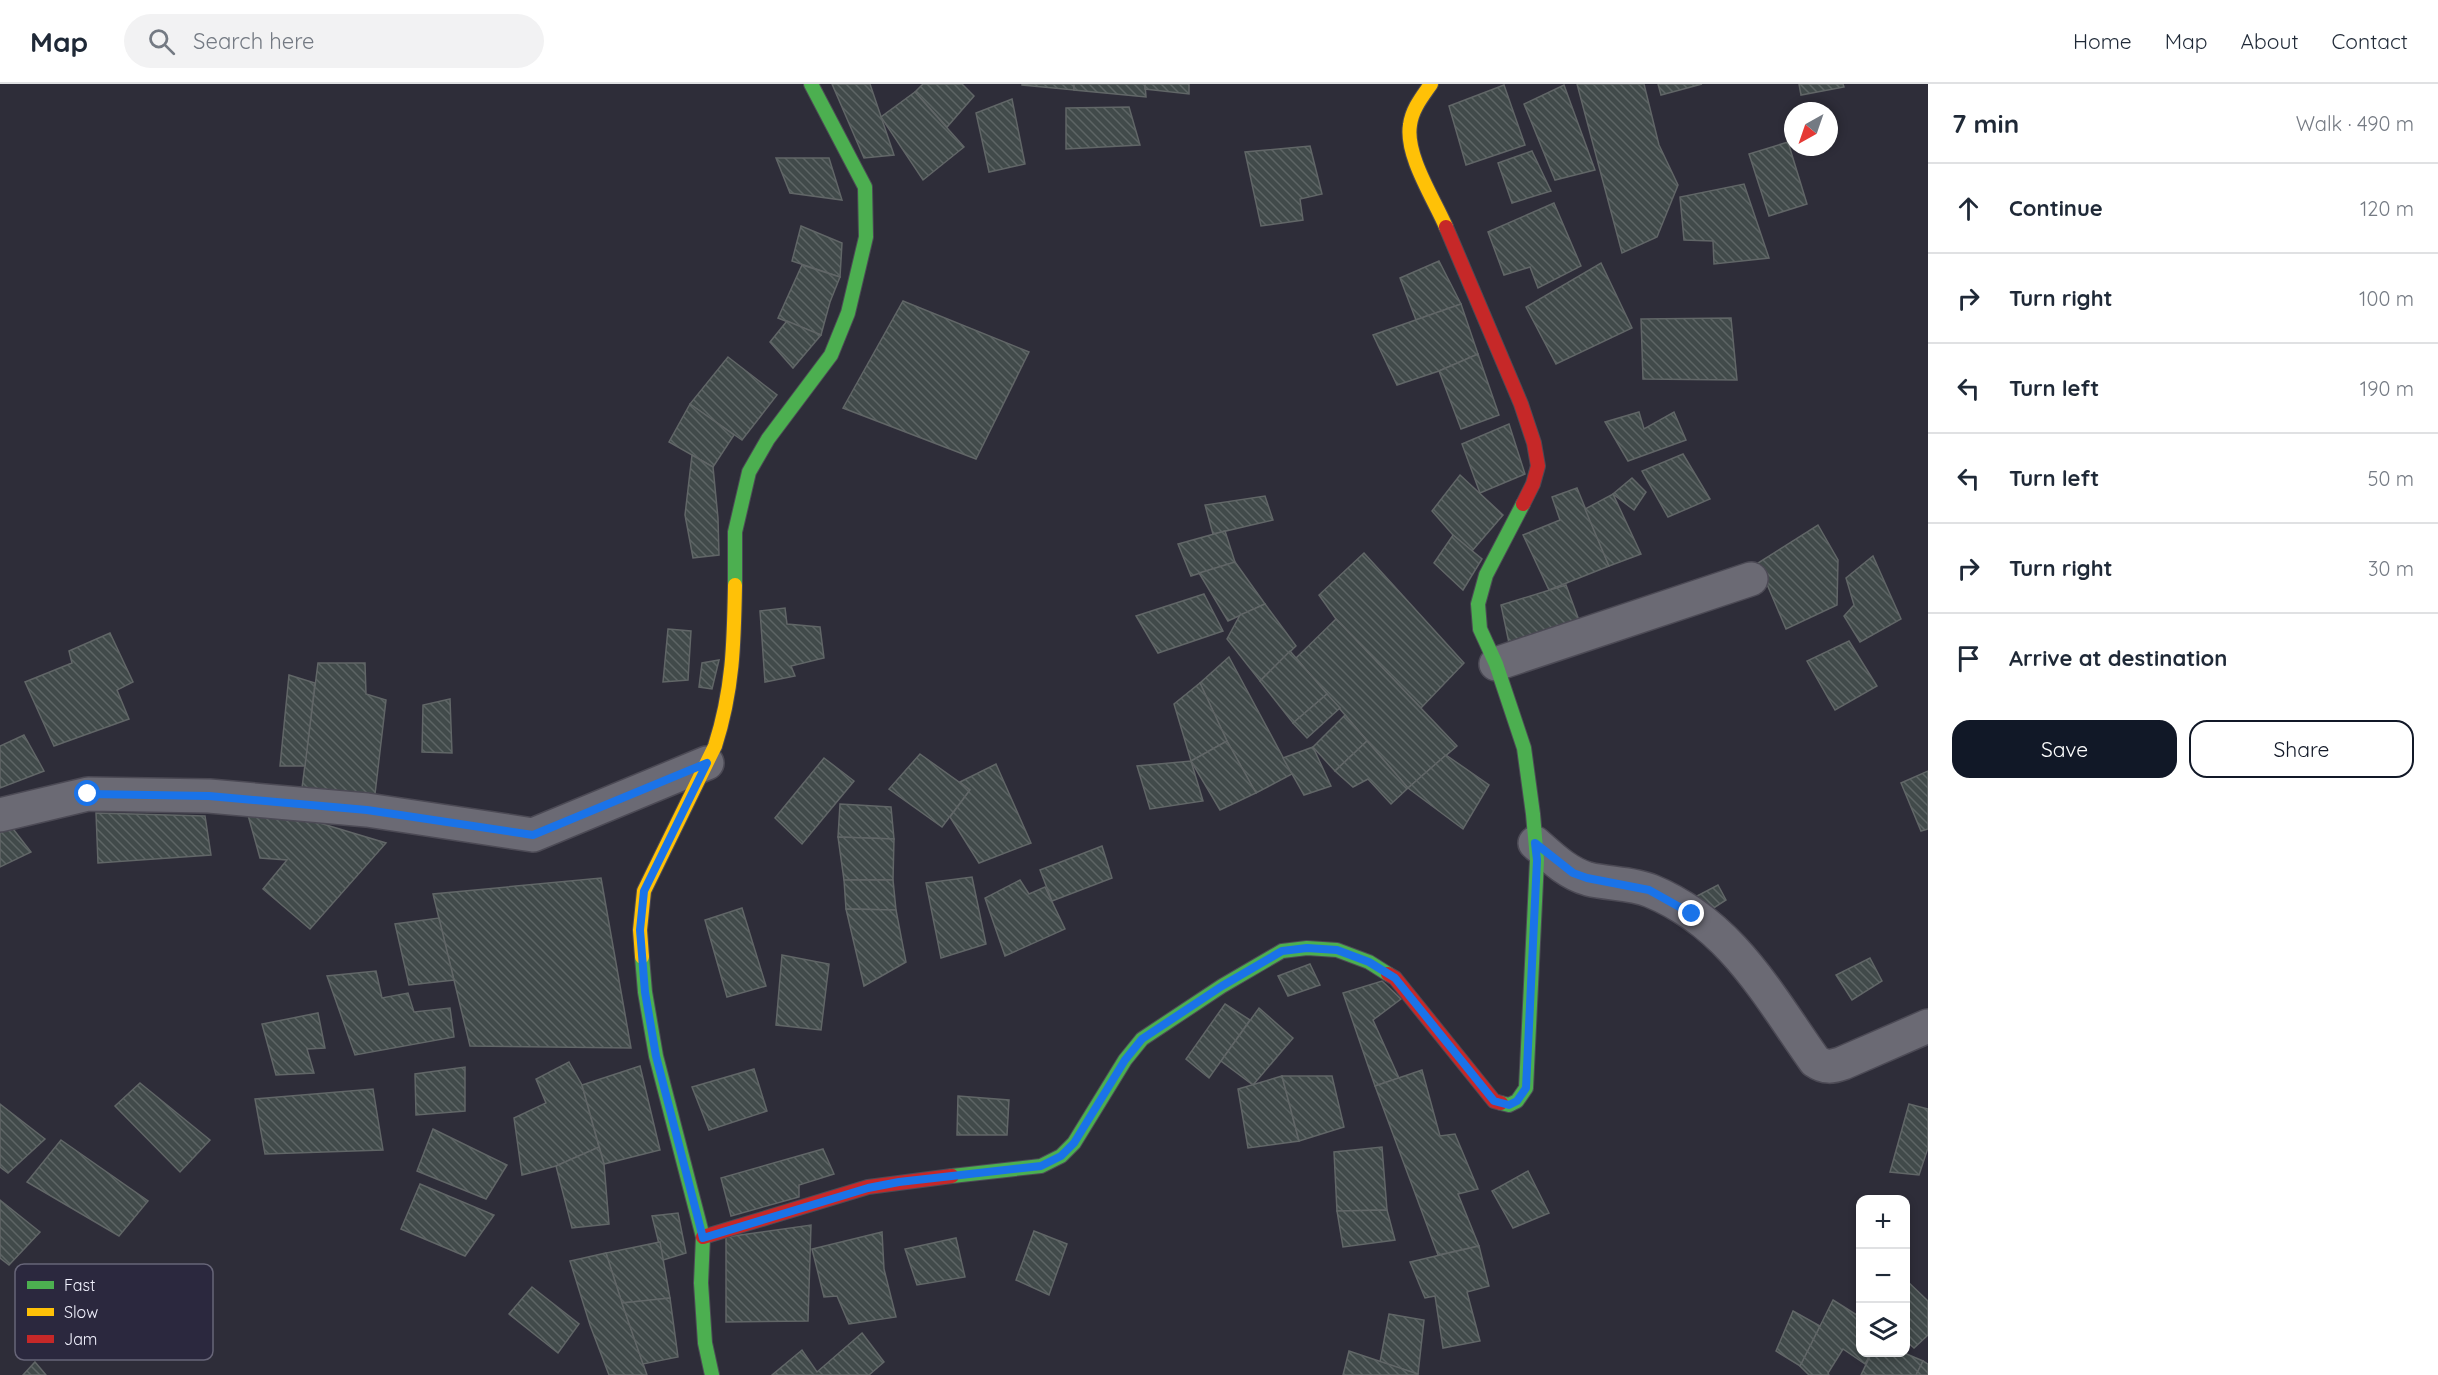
<!DOCTYPE html>
<meta charset="utf-8">
<style>
:root{--surface:#fff;--page:#f2f2f3;--text:#1f2937;--muted:#747a83;--line:#e0e1e3;--accent:#111827}
body{margin:0;font-family:Quicksand,sans-serif;background:var(--page);color:var(--text)}
.controls{position:absolute;right:18px;bottom:18px;display:grid;overflow:hidden;border-radius:12px;box-shadow:0 3px 9px #0003}
.controls button{width:54px;height:54px;display:grid;place-items:center;padding:0;border:0;border-bottom:2px solid var(--line);background:var(--surface);color:var(--text);font:30px sans-serif}
.compass{position:absolute;left:1784px;top:18px;width:54px;height:54px;border-radius:50%;background:var(--surface);box-shadow:0 3px 9px #0003;rotate:220deg}
.stop{position:absolute;width:18px;height:18px;margin:-14px;border:4px solid #1a73e8;border-radius:50%;background:#fff}
.stop.end{background:#1a73e8;border-color:#fff;box-shadow:0 2px 6px #0008}
.list{margin:0;padding:0;list-style:none}
h2{display:flex;justify-content:space-between;align-items:center;height:78px;margin:0;padding:0 24px;font-size:26px}
h2 small{font-size:20px;font-weight:400;color:var(--muted)}
.list li{display:grid;grid-template-columns:39px 1fr auto;gap:18px;align-items:center;box-sizing:border-box;height:90px;padding:0 24px;border-top:2px solid var(--line)}
.list b{display:block;font-size:22px;white-space:nowrap}
.list em{font-size:20px;font-style:normal;color:var(--muted)}
.actions{display:flex;gap:12px;padding:18px 24px}
.actions a{flex:1;padding:14px 0;border:2px solid var(--accent);border-radius:18px;text-align:center;font-size:21px;color:var(--accent)}
.actions .main{background:var(--accent);color:#fff}
.icon{flex:none;width:33px;height:33px;fill:none;stroke:currentColor;stroke-width:2;stroke-linecap:round;stroke-linejoin:round}
.map{position:relative;flex:none;width:1928px;height:1291px;overflow:hidden}
header{display:flex;align-items:center;gap:36px;box-sizing:border-box;height:84px;padding:0 30px;background:var(--surface);border-bottom:2px solid var(--line)}
header strong{font-size:28px}
nav{display:flex;gap:33px;margin-inline-start:auto;font-size:21px}
.search{width:420px;height:54px;background:var(--page);display:flex;align-items:center;gap:15px;box-sizing:border-box;padding:0 21px;border-radius:33px;color:var(--muted);font-size:22px}
main{display:flex}
aside{flex:1;background:var(--surface)}
.map>svg:first-child{display:block}
.building{fill:url(#building-back-hatch);stroke:#616667;stroke-width:1.5}
.lines{fill:none;stroke-linecap:round;stroke-linejoin:round}
.street-casing{stroke:#4c4a55;stroke-width:36}
.fast-casing{stroke:#4c4a55;stroke-width:16}
.slow-casing{stroke:#4c4a55;stroke-width:16}
.jam-casing{stroke:#4c4a55;stroke-width:16}
.street{stroke:#6b6a74;stroke-width:33}
.fast{stroke:#4caf50;stroke-width:14}
.slow{stroke:#ffc107;stroke-width:14}
.jam{stroke:#c62828;stroke-width:14}
.route{stroke:#1a73e8;stroke-width:8}
.key{fill:#2b283e;stroke:#676578;stroke-width:1.5}
.key-label{font-size:16px;fill:#f3f3ff}
</style>
<header>
<strong>Map</strong>
<div class="search"><svg class="icon" aria-label="search" viewBox="0 0 24 24"><circle cx="10" cy="10" r="6"/><path d="M15 15l6 6"/></svg>Search here</div>
<nav><a>Home</a><a>Map</a><a>About</a><a>Contact</a></nav>
</header>
<main>
<div class="map">
<svg width="1928" height="1291" viewBox="0 0 1928 1291">
<defs>
<pattern id="building-back-hatch" width="6" height="6" patternUnits="userSpaceOnUse" patternTransform="scale(1.5)"><rect width="6" height="6" fill="#414a4a"/><path d="M-1 5l2 2M0 0l6 6M5-1l2 2" fill="none" stroke="#5d6565"/></pattern>
</defs>
<rect width="100%" height="100%" fill="#2e2d39"/>
<g class="building">
<polygon points="832,0 870,0 894,71 864,74"/>
<polygon points="923,0 962,0 974,12 947,43 915,8"/>
<polygon points="1022,0 1074,0 1074,6 1022,1"/>
<polygon points="1074,0 1145,0 1146,13 1074,6"/>
<polygon points="1145,0 1189,0 1189,10 1145,5"/>
<polygon points="1577,0 1644,0 1659,61 1678,101 1657,153 1622,169"/>
<polygon points="1658,0 1702,0 1661,11"/>
<polygon points="1799,0 1843,0 1844,3 1801,11"/>
<polygon points="1504,1 1525,61 1466,81 1449,22"/>
<polygon points="1564,1 1595,86 1555,96 1524,20"/>
<polygon points="915,8 964,63 923,96 881,33"/>
<polygon points="1012,15 1025,80 989,88 976,29"/>
<polygon points="1129,23 1140,61 1066,65 1066,24"/>
<polygon points="1788,58 1807,120 1769,132 1749,70"/>
<polygon points="1310,62 1322,110 1300,115 1303,136 1261,142 1245,68"/>
<polygon points="1532,67 1551,107 1512,119 1498,79"/>
<polygon points="776,74 829,74 842,116 790,109"/>
<polygon points="1744,100 1769,174 1714,180 1713,157 1684,156 1680,113"/>
<polygon points="1554,119 1581,182 1538,204 1530,183 1504,191 1488,148"/>
<polygon points="801,142 842,159 840,193 792,177"/>
<polygon points="1439,177 1461,220 1416,236 1400,194"/>
<polygon points="1601,179 1632,244 1556,280 1526,223"/>
<polygon points="802,181 840,193 830,218 821,251 778,234"/>
<polygon points="903,217 1029,268 976,375 843,324"/>
<polygon points="1461,220 1478,270 1439,287 1397,301 1373,251"/>
<polygon points="1731,234 1737,296 1643,295 1641,235"/>
<polygon points="787,237 821,251 793,284 770,258"/>
<polygon points="1478,270 1499,331 1461,345 1439,287"/>
<polygon points="728,273 777,311 742,356 690,320"/>
<polygon points="690,320 734,351 713,383 669,358"/>
<polygon points="1639,328 1644,345 1674,328 1686,356 1628,377 1605,338"/>
<polygon points="1509,340 1525,390 1480,409 1462,360"/>
<polygon points="1683,370 1710,415 1668,433 1642,387"/>
<polygon points="692,371 713,383 718,434 719,471 693,474 685,431"/>
<polygon points="1460,391 1503,431 1472,467 1453,451 1432,427"/>
<polygon points="1632,394 1646,408 1634,426 1613,410"/>
<polygon points="1577,404 1609,482 1549,506 1523,451 1560,436 1552,413"/>
<polygon points="1613,410 1641,470 1609,482 1585,425"/>
<polygon points="1265,412 1273,436 1213,450 1205,421"/>
<polygon points="1818,441 1838,476 1837,521 1786,545 1758,479"/>
<polygon points="1225,447 1235,478 1191,492 1178,460"/>
<polygon points="1453,451 1482,475 1463,506 1434,479"/>
<polygon points="1364,469 1464,579 1421,624 1336,535 1319,511"/>
<polygon points="1873,472 1901,535 1860,558 1844,532 1854,521 1846,494"/>
<polygon points="1235,478 1265,520 1228,537 1199,489"/>
<polygon points="1566,501 1580,539 1509,559 1501,521"/>
<polygon points="1204,510 1223,547 1158,569 1136,532"/>
<polygon points="1265,520 1296,562 1260,597 1227,555 1240,531"/>
<polygon points="785,524 787,540 820,543 824,574 791,582 795,592 765,598 760,527"/>
<polygon points="1336,535 1457,662 1408,704 1296,574"/>
<polygon points="668,545 691,547 688,596 663,598"/>
<polygon points="110,549 133,598 117,606 129,635 54,662 25,598 72,579 69,567"/>
<polygon points="1849,557 1877,602 1835,626 1807,577"/>
<polygon points="1290,567 1327,610 1293,639 1260,597"/>
<polygon points="1229,573 1292,690 1256,709 1227,657 1200,599"/>
<polygon points="719,576 712,605 699,603 702,579"/>
<polygon points="318,579 365,579 366,610 386,616 375,710 302,704"/>
<polygon points="289,591 315,599 305,682 280,682"/>
<polygon points="1200,599 1227,657 1191,677 1174,620"/>
<polygon points="1327,610 1340,624 1307,654 1293,639"/>
<polygon points="450,615 452,669 422,668 423,621"/>
<polygon points="1345,631 1367,657 1335,687 1313,663"/>
<polygon points="24,651 44,687 0,704 0,662"/>
<polygon points="1227,657 1256,709 1220,726 1191,677"/>
<polygon points="1367,657 1408,704 1391,720 1368,695 1353,703 1335,687"/>
<polygon points="1313,663 1331,702 1304,711 1283,674"/>
<polygon points="920,670 970,706 942,743 889,705"/>
<polygon points="1446,671 1489,701 1463,745 1408,704"/>
<polygon points="824,674 854,697 802,760 775,734"/>
<polygon points="1191,677 1203,717 1150,725 1137,682"/>
<polygon points="996,680 1031,759 979,779 950,733 970,706 960,698"/>
<polygon points="1928,687 1928,745 1921,747 1901,699"/>
<polygon points="840,720 891,723 894,755 838,753"/>
<polygon points="96,729 205,732 211,771 98,779"/>
<polygon points="248,731 313,737 386,759 310,845 263,805 287,776 260,774"/>
<polygon points="10,741 31,768 0,783 0,745"/>
<polygon points="838,753 894,755 893,796 844,796"/>
<polygon points="1102,762 1112,794 1052,817 1040,786"/>
<polygon points="972,793 986,860 941,874 926,799"/>
<polygon points="601,794 631,964 470,962 433,810"/>
<polygon points="844,796 893,796 896,826 846,825"/>
<polygon points="1020,796 1029,810 1045,803 1065,845 1005,872 985,814"/>
<polygon points="1718,801 1726,816 1706,829 1695,813"/>
<polygon points="742,824 766,902 727,913 705,836"/>
<polygon points="846,825 896,826 906,878 864,902"/>
<polygon points="439,834 454,896 409,901 395,840"/>
<polygon points="782,871 829,880 821,946 776,941"/>
<polygon points="1870,874 1882,897 1852,916 1836,891"/>
<polygon points="1310,880 1320,901 1288,912 1278,892"/>
<polygon points="376,887 382,914 408,909 414,928 450,924 454,953 355,971 327,892"/>
<polygon points="1382,897 1401,915 1373,936 1399,994 1375,1002 1343,909"/>
<polygon points="1225,920 1250,936 1209,994 1186,975"/>
<polygon points="1259,924 1293,954 1253,1001 1221,977"/>
<polygon points="318,929 325,964 307,965 314,989 276,991 262,940"/>
<polygon points="569,978 582,1001 599,1063 556,1082 522,1091 514,1034 546,1019 536,995"/>
<polygon points="640,982 660,1066 604,1080 582,1001"/>
<polygon points="465,983 465,1027 416,1031 415,990"/>
<polygon points="754,985 767,1027 709,1046 692,1003"/>
<polygon points="1422,986 1440,1052 1455,1050 1478,1105 1458,1110 1479,1162 1438,1171 1375,1002"/>
<polygon points="1282,992 1299,1057 1248,1064 1238,1005"/>
<polygon points="1282,992 1332,992 1344,1043 1299,1057"/>
<polygon points="140,999 210,1056 180,1088 115,1022"/>
<polygon points="373,1005 383,1066 265,1070 255,1015"/>
<polygon points="958,1012 1009,1016 1007,1051 957,1051"/>
<polygon points="0,1020 45,1055 8,1089 0,1083"/>
<polygon points="1909,1020 1928,1025 1928,1064 1919,1091 1890,1088"/>
<polygon points="433,1045 507,1081 486,1115 417,1087"/>
<polygon points="61,1056 148,1117 119,1152 27,1098"/>
<polygon points="599,1063 604,1080 609,1140 572,1144 556,1082"/>
<polygon points="1382,1063 1387,1126 1337,1127 1334,1068"/>
<polygon points="823,1065 834,1090 799,1101 799,1113 731,1132 721,1094"/>
<polygon points="1528,1087 1549,1129 1513,1144 1492,1107"/>
<polygon points="420,1100 494,1131 465,1172 401,1145"/>
<polygon points="0,1116 40,1148 9,1181 0,1174"/>
<polygon points="1387,1126 1395,1156 1343,1163 1337,1127"/>
<polygon points="678,1129 686,1169 663,1176 652,1132"/>
<polygon points="811,1141 808,1237 726,1238 726,1153"/>
<polygon points="1034,1147 1067,1160 1049,1211 1016,1196"/>
<polygon points="882,1148 884,1185 896,1233 849,1240 837,1212 824,1213 812,1165"/>
<polygon points="956,1154 965,1193 917,1201 905,1165"/>
<polygon points="660,1158 670,1214 622,1219 606,1169"/>
<polygon points="1479,1162 1489,1202 1467,1208 1480,1257 1443,1264 1435,1212 1425,1214 1410,1178"/>
<polygon points="606,1169 622,1219 647,1291 609,1291 590,1241 570,1177"/>
<polygon points="1906,1196 1928,1217 1928,1251 1914,1264 1906,1257"/>
<polygon points="532,1203 579,1240 558,1269 509,1230"/>
<polygon points="670,1214 678,1273 643,1280 622,1219"/>
<polygon points="1833,1216 1860,1233 1860,1268 1872,1268 1865,1280 1843,1265 1828,1289 1829,1291 1809,1291 1800,1282"/>
<polygon points="1793,1227 1820,1242 1800,1282 1776,1267"/>
<polygon points="1389,1230 1424,1236 1418,1290 1380,1278"/>
<polygon points="862,1249 884,1278 869,1291 772,1291 802,1266 817,1288"/>
<polygon points="1349,1267 1418,1290 1417,1291 1343,1291"/>
<polygon points="1872,1268 1902,1268 1923,1277 1916,1291 1861,1291"/>
<polygon points="1923,1277 1928,1280 1928,1291 1916,1291"/>
<polygon points="35,1278 46,1291 23,1291"/>
</g>
<g class="lines">
<g class="street-casing">
<g id="street">
<polyline points="1496,580 1751,495"/>
<polyline points="0,731 88,710 209,712 367,726 533,751 707,679"/>
<path d="M1535,759c16,14 32,30 53,36 20,5 44,4 63,12 80,33 117,104 164,170 10,7 17,6 28,2l85,-37"/>
</g>
</g>
<g class="fast-casing">
<g id="fast">
<polyline points="735,501 735,448 749,388 768,355 831,271 848,229 866,153 865,103 811,0"/>
<polyline points="642,873 645,908 656,972 703,1153 701,1199 705,1259 712,1291"/>
<polyline points="1501,1019 1509,1021 1517,1017 1526,1004 1537,776 1533,730 1524,664 1496,580 1480,545 1478,520 1486,491 1523,420"/>
<polyline points="952,1092 1041,1082 1061,1072 1074,1059 1125,976 1142,955 1222,902 1282,867 1307,864 1337,866 1369,878 1388,890"/>
</g>
</g>
<g class="slow-casing">
<g id="slow">
<path d="M1431,0c-9,13 -19,25 -21,41 -5,30 24,74 36,102"/>
<path d="M642,873l-2,-27 4,-39 71,-145c18,-56 19,-103 20,-161"/>
</g>
</g>
<g class="jam-casing">
<g id="jam">
<polyline points="1446,143 1521,320 1534,359 1538,382 1533,400 1523,420"/>
<polyline points="1388,890 1395,894 1494,1017 1501,1019"/>
<polyline points="703,1153 868,1103 952,1092"/>
</g>
</g>
<use href="#street" class="street"/>
<use href="#fast" class="fast"/>
<use href="#slow" class="slow"/>
<use href="#jam" class="jam"/>
</g>
<g class="lines">
<polyline class="route" points="88,710 209,712 367,726 533,751 707,679 644,807 640,846 645,908 656,972 703,1154 868,1104 899,1098 1041,1082 1061,1072 1074,1059 1125,976 1142,955 1222,902 1282,867 1307,864 1337,866 1369,878 1395,894 1494,1017 1509,1021 1517,1017 1526,1004 1537,776 1535,759 1573,789 1587,794 1649,806 1692,830"/>
</g>
<rect x="15" y="1180" width="198" height="96" rx="9" class="key"/>
<rect x="27" y="1197" width="27" height="8" fill="#4caf50"/>
<rect x="27" y="1224" width="27" height="8" fill="#ffc107"/>
<rect x="27" y="1251" width="27" height="8" fill="#c62828"/>
<g class="key-label">
<text x="64" y="1207">Fast</text>
<text x="64" y="1234">Slow</text>
<text x="64" y="1261">Jam</text>
</g>
</svg>
<div class="controls">
<button>+</button>
<button>−</button>
<button><svg class="icon" aria-label="layers" viewBox="0 0 24 24"><path d="M12 4l9 5-9 5-9-5zM3 14l9 5 9-5"/></svg></button>
</div>
<svg class="compass" viewBox="-18 -18 36 36"><path d="M0-13l5 13h-10z" fill="#e53935"/><path d="M0 13l5-13h-10z" fill="#747a83"/></svg>
<div class="stop" style="left:88px;top:710px"></div>
<div class="stop end" style="left:1692px;top:830px"></div>
</div>
<aside>
<h2>7 min<small>Walk · 490 m</small></h2>
<ul class="list">
<li><svg class="icon" aria-label="ahead" viewBox="0 0 24 24"><path d="M12 20V5M6 11l6-6 6 6"/></svg><div><b>Continue</b></div><em>120 m</em></li>
<li><svg class="icon" aria-label="right" viewBox="0 0 24 24"><path d="M7 20v-9h11M14 6l5 5-5 5"/></svg><div><b>Turn right</b></div><em>100 m</em></li>
<li><svg class="icon" aria-label="left" viewBox="0 0 24 24"><path d="M17 20v-9H6M10 6l-5 5 5 5"/></svg><div><b>Turn left</b></div><em>190 m</em></li>
<li><svg class="icon" aria-label="left" viewBox="0 0 24 24"><path d="M17 20v-9H6M10 6l-5 5 5 5"/></svg><div><b>Turn left</b></div><em>50 m</em></li>
<li><svg class="icon" aria-label="right" viewBox="0 0 24 24"><path d="M7 20v-9h11M14 6l5 5-5 5"/></svg><div><b>Turn right</b></div><em>30 m</em></li>
<li><svg class="icon" aria-label="arrive" viewBox="0 0 24 24"><path d="M6 21V4h12l-3 4 3 4H6"/></svg><div><b>Arrive at destination</b></div></li>
</ul>
<div class="actions"><a class="main">Save</a><a>Share</a></div>
</aside>
</main>
